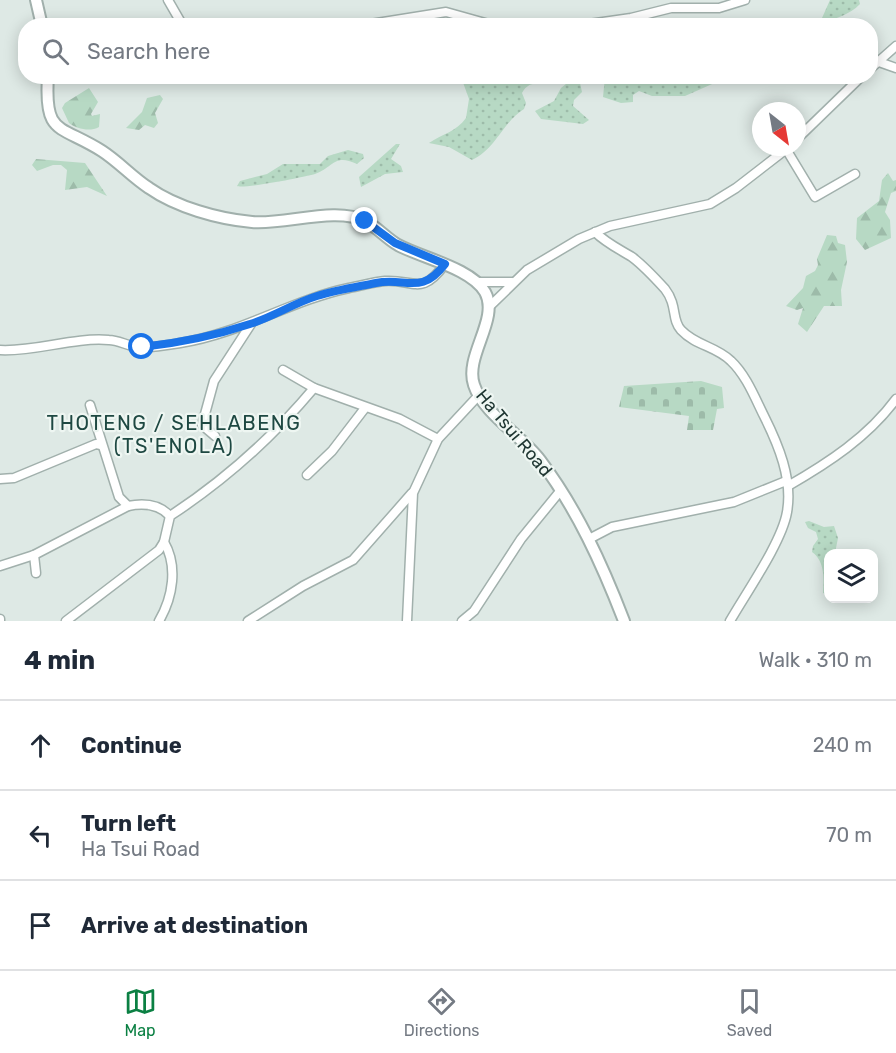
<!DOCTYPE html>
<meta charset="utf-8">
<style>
:root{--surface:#fff;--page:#f2f2f3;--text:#1f2937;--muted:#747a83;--line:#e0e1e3;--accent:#0b8043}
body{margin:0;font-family:Rubik,sans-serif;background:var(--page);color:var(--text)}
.controls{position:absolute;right:18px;bottom:18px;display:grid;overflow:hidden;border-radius:12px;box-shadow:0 3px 15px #0003}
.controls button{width:54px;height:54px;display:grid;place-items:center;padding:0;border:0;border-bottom:2px solid var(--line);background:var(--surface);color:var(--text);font:30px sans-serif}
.compass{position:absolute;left:752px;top:102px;width:54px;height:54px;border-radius:50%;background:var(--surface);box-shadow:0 3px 15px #0003;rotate:149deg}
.stop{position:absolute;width:18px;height:18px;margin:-14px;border:4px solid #1a73e8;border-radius:50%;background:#fff}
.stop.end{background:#1a73e8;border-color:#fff;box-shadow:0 2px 6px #0008}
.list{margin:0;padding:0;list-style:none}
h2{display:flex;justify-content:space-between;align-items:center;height:78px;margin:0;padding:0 24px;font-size:26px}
h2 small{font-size:20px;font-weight:400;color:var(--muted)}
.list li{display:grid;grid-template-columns:39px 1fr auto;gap:18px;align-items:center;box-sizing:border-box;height:90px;padding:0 24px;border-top:2px solid var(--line)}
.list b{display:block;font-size:22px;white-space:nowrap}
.list p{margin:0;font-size:20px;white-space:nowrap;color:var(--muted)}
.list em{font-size:20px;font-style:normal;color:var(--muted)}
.icon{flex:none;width:33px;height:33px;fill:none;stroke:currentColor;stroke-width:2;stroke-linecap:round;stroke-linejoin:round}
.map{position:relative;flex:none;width:896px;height:621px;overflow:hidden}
.search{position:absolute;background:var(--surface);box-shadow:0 3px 15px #0003;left:18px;right:18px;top:18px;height:66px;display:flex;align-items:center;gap:15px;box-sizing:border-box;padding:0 21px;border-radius:24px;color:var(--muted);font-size:22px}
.sheet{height:348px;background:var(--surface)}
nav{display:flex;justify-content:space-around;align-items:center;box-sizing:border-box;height:84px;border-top:2px solid var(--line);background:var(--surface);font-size:16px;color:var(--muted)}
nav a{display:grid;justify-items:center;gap:3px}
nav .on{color:var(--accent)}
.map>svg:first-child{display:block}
.grass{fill:url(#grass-dots)}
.forest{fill:url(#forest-firs)}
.cemetery{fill:url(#cemetery-stones)}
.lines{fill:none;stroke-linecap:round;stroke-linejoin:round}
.minor-casing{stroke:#a1b0ac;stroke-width:11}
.tertiary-casing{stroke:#a1b0ac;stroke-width:14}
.minor{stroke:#fff;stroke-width:8}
.tertiary{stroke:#fff;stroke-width:10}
.route{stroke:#1a73e8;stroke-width:8}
.labels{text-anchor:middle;stroke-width:4.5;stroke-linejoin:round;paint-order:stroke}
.street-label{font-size:18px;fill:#203733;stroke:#eef6f2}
.neighbourhood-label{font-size:20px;letter-spacing:1.5px;fill:#1e4842;stroke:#eef6f2}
</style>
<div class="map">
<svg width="896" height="621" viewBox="0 0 896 621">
<defs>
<pattern id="grass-dots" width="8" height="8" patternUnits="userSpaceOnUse" patternTransform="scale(1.5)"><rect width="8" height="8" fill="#b7d9c4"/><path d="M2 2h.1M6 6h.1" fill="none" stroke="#9dbba9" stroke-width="1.8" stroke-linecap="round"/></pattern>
<pattern id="forest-firs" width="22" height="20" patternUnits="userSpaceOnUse" patternTransform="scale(1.5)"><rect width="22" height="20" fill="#b7d9c4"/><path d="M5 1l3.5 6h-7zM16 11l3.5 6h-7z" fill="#9dbba9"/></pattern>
<pattern id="cemetery-stones" width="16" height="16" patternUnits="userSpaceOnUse" patternTransform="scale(1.5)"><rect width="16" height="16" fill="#b7d9c4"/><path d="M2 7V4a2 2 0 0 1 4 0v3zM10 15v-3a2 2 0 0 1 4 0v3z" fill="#9dbba9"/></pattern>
</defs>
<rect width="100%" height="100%" fill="#dee9e5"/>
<g class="grass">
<path d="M830,0h29l1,4c-11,12 -24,12 -35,21h-11l8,-7z"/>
<path d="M461,77h92l5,7c-15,1 -28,-6 -36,9l4,10 -2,6c-22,14 -28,40 -52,51l-23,-13 -20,-4c13,-9 27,-11 37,-25l3,-19z"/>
<polygon points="605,77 605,76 728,77 685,96 652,96 639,91 633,95 633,102 621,103 603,97"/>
<polygon points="572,79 580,83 582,92 574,100 573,106 589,120 583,124 541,119 535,111 554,101 561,88"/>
<polygon points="396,144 400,144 391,159 401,166 403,172 385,174 361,187 359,177"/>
<path d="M348,150l15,4 1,4 -7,6c-23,-11 -23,3 -42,10 -10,3 -71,15 -78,12l3,-5 27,-7 16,-10h37l8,-8z"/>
<path d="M809,521l15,6 10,-1 4,12 -3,15 -7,1v41l-5,-2c1,-14 2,-32 -11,-41l1,-6 5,-7 -2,-7 -8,-4 -3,-6z"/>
</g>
<g class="forest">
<path d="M89,88l9,14 -7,12 1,2 8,-2 -1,13c-9,5 -22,2 -30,-4l-7,-15 3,-5z"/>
<polygon points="160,95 163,99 155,113 158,123 154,128 145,125 139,130 126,128 142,112 147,98"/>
<polygon points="36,159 85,163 107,196 87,187 65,190 67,170 61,165 53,165 37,171 32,165"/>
<polygon points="888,173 893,181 896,180 896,191 891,193 885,212 890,220 891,238 865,250 856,239 857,218 879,201 882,180"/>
<polygon points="827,235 836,236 838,243 845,245 847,262 841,290 842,306 824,306 807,332 798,324 803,308 797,310 786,306 803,288 806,276 815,271 818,265 817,259"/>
</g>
<polygon class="cemetery" points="701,381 722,387 724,408 717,409 713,430 687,430 689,416 619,407 624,386"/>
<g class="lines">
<g class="minor-casing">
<g id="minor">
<polyline points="168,0 183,26"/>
<polyline points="358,26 446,12 496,26"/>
<polyline points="575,26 631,18 671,8 719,8 745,0"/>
<polyline points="879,62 896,68"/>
<polyline points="870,69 896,46"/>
<polyline points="797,139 862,76"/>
<polyline points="786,149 815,197 855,174"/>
<path d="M595,232c11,11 24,17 37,25 12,9 23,21 33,32 13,17 6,30 16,41 15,16 35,16 50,31 15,14 24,37 33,55 14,28 29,63 23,96 -5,30 -41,81 -57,109"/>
<polyline points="476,282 512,282"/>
<polyline points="489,307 527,270 579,239 610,226 710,204 736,188 789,147"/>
<path d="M0,350c36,2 72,-13 109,-10 10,0 20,7 31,7 12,1 28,-2 40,-4 60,-9 111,-43 169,-55 12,-2 24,-6 36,-7 29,-2 36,16 60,-17"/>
<polyline points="283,370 314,388"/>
<polyline points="90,405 119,497 128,506"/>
<polyline points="215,436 202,425 214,381 251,324"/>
<polyline points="307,475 332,451 365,408"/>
<polyline points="0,479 14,478 96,444 101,445"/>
<path d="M788,486c40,-23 80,-49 108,-87"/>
<polyline points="589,539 612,527 734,502 786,481"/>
<polyline points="34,555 36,573"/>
<path d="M0,566l34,-11 94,-49c15,-3 31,-2 42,10"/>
<polyline points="0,619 0,621"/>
<polyline points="66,621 159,550 164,542"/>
<path d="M159,621c14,-24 19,-55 5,-79l6,-26c55,-36 102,-78 144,-128l86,31 38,20"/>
<polyline points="248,621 303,586 353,560 412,493"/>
<polyline points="407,621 413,493 438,439 479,395"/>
<polyline points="462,621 474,611 521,539 561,490"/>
</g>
</g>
<g class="tertiary-casing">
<g id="tertiary">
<polyline points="36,0 42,26"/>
<path d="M48,76c-4,60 11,48 54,75 17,11 30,26 47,37 27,19 69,31 103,34 33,3 84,-16 113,-1 12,6 21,17 33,24 24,13 73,23 87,47 15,27 -21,64 -11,93 9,28 48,51 66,75 37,49 62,104 84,161"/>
</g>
</g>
<use href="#minor" class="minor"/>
<use href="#tertiary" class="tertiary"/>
</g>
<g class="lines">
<path class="route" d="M142,347c37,-4 72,-11 108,-23 23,-7 44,-21 67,-28 19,-6 39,-9 59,-13 30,-6 45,13 69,-19l-50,-21 -30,-22"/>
</g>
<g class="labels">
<g class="street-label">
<text transform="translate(514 433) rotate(50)" y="6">Ha Tsui Road</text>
</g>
<g class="neighbourhood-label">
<text x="174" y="430">THOTENG / SEHLABENG<tspan x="174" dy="23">(TS'ENOLA)</tspan></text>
</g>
</g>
</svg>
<div class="controls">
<button><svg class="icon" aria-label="layers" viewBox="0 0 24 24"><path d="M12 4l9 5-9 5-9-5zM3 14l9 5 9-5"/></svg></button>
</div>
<svg class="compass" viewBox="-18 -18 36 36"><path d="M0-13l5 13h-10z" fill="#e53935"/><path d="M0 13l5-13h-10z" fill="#747a83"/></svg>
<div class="stop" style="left:142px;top:347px"></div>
<div class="stop end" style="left:365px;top:221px"></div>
<div class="search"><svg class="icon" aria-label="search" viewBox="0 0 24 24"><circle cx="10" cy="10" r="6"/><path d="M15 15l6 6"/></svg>Search here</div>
</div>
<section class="sheet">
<h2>4 min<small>Walk · 310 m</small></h2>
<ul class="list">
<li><svg class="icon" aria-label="ahead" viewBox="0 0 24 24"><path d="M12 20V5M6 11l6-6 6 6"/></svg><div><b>Continue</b></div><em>240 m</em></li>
<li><svg class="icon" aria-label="left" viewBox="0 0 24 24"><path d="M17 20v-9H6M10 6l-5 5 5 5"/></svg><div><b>Turn left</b><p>Ha Tsui Road</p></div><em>70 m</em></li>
<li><svg class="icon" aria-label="arrive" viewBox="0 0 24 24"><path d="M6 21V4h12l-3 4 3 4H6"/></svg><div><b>Arrive at destination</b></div></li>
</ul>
</section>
<nav>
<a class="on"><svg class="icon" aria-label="map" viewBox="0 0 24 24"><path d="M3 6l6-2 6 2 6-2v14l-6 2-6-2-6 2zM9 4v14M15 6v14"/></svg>Map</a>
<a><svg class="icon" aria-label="directions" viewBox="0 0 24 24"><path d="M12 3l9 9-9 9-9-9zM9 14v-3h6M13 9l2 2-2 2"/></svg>Directions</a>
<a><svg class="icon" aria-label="saved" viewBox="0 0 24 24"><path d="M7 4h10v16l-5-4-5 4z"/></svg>Saved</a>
</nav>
